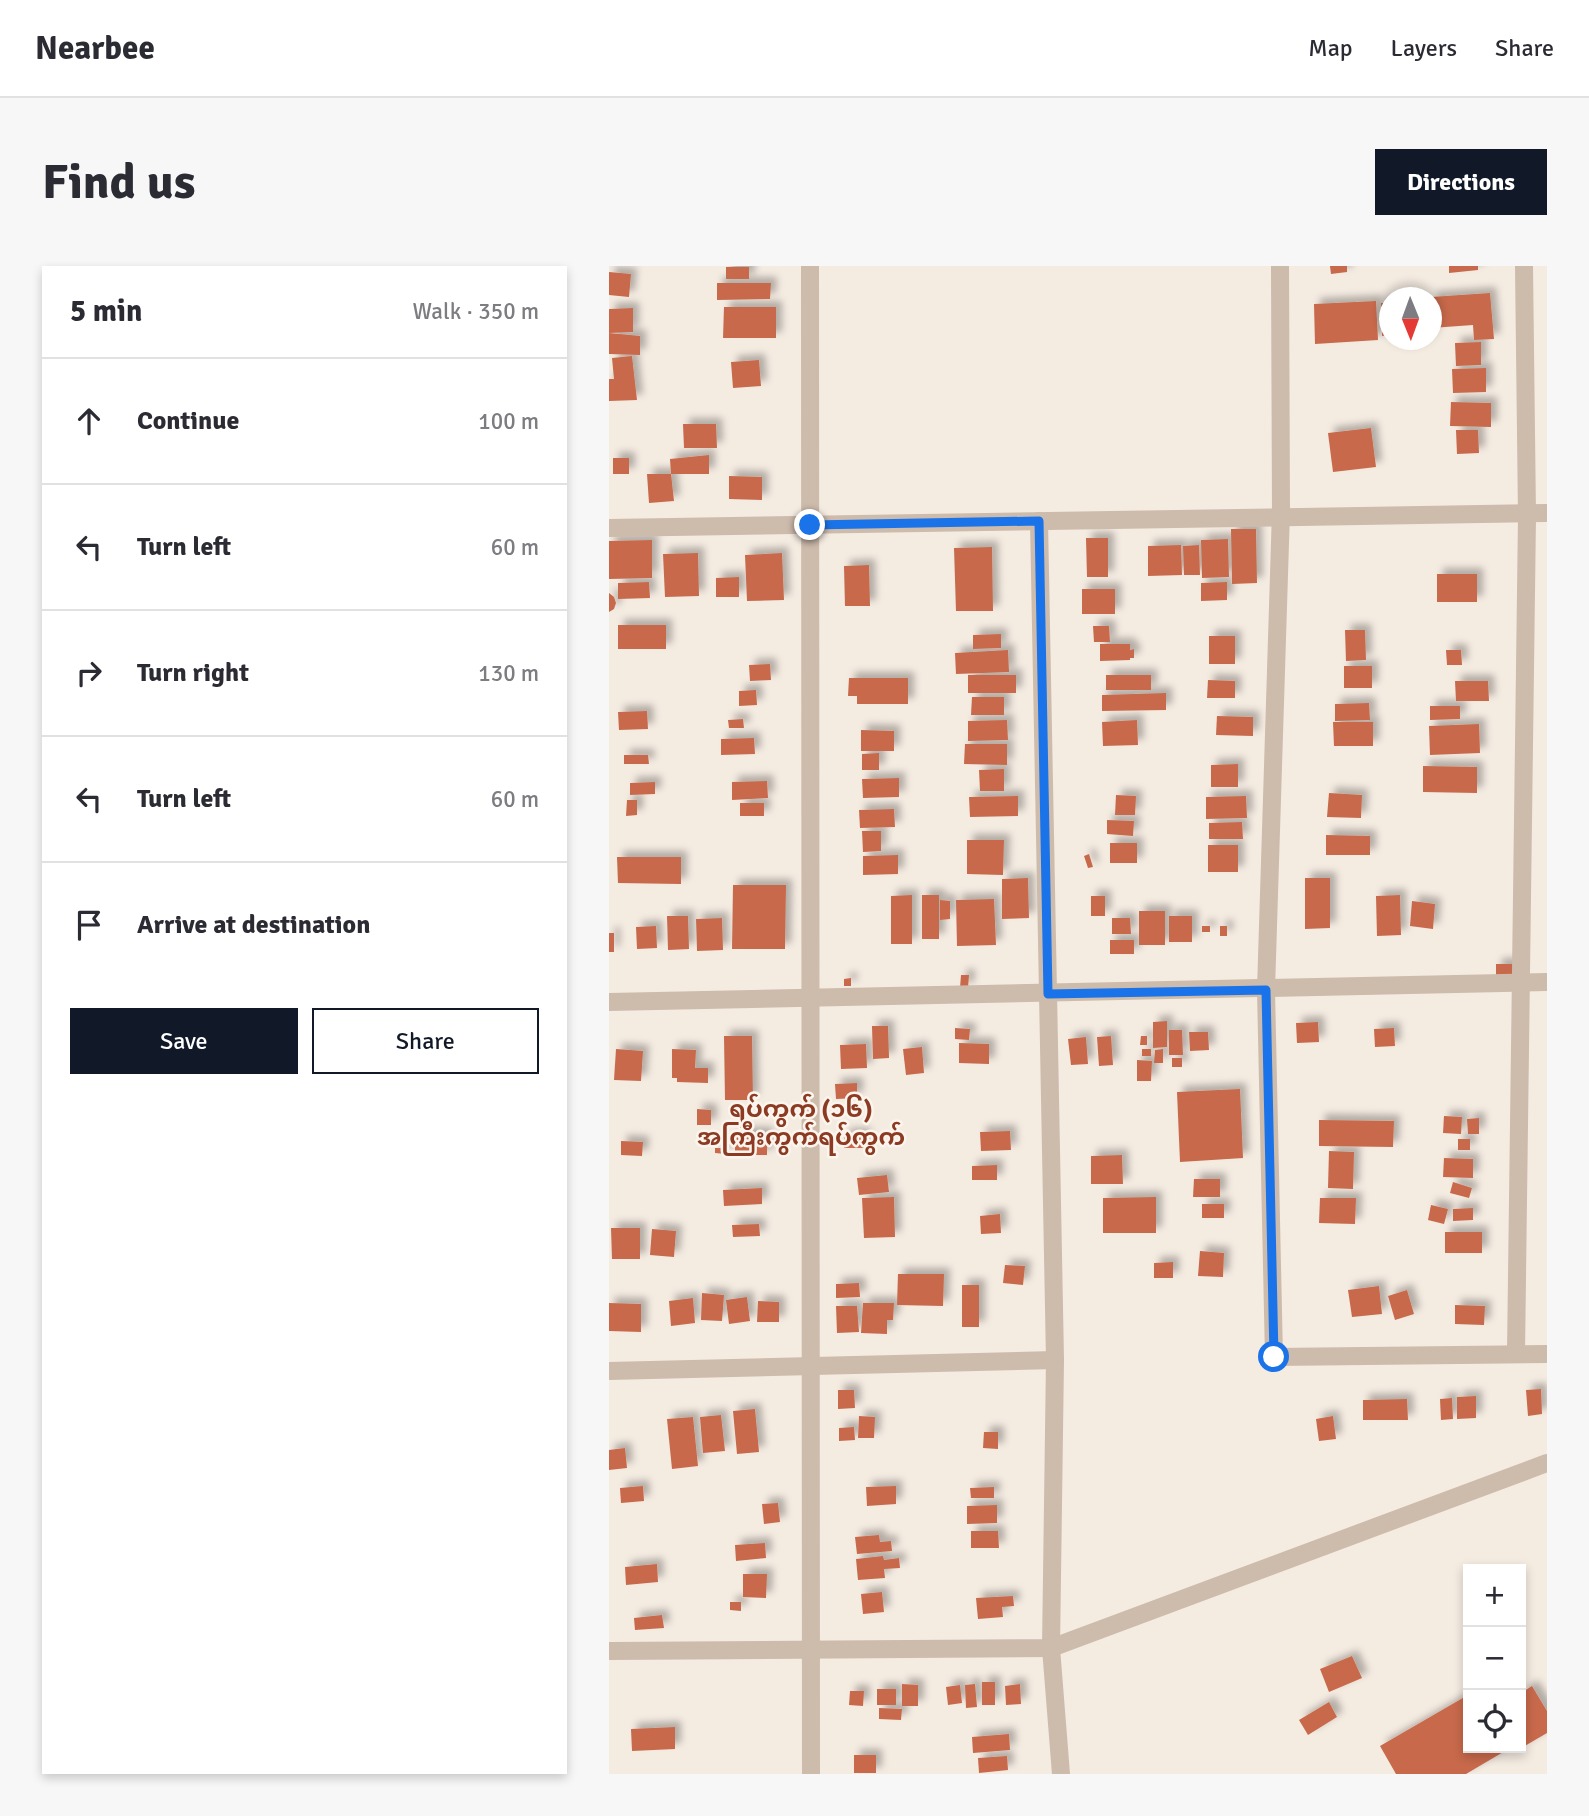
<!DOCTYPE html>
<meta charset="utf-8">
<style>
:root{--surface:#fff;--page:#f7f7f7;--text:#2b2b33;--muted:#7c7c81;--line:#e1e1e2;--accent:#111827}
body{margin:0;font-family:Signika,"Noto Sans Myanmar",sans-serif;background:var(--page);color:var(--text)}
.controls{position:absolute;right:21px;bottom:21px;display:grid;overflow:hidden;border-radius:0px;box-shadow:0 4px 10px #0003}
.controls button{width:63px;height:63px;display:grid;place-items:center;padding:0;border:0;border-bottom:2px solid var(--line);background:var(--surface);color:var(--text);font:35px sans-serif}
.compass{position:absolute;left:770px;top:21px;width:63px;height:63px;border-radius:50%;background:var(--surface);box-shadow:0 4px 10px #0003;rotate:179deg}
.stop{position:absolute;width:21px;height:21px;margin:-16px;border:5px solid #1a73e8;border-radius:50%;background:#fff}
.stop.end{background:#1a73e8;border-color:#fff;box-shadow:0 2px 7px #0008}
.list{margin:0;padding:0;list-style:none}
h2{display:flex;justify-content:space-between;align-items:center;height:91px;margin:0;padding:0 28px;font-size:30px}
h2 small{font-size:23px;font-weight:400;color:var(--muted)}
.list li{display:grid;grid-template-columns:46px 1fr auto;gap:21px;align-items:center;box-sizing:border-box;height:126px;padding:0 28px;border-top:2px solid var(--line)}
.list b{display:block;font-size:26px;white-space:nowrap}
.list em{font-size:23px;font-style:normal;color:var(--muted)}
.actions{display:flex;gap:14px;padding:21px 28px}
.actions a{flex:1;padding:16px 0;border:2px solid var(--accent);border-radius:0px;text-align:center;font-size:24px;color:var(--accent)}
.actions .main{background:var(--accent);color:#fff}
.icon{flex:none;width:38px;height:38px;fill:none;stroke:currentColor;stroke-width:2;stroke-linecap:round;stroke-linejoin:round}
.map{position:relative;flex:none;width:938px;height:1508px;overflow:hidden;border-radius:0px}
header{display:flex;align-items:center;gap:42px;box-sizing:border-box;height:98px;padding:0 35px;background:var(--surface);border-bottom:2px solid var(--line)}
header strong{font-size:33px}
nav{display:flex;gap:38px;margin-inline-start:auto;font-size:24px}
.intro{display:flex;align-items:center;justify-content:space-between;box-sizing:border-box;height:168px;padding:0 42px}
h1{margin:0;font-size:49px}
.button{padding:18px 32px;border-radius:0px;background:var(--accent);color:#fff;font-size:24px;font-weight:700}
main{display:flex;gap:42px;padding:0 42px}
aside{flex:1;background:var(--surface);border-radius:0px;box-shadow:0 4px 10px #0003}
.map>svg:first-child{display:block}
.building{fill:#c8694b;filter:url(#shadow)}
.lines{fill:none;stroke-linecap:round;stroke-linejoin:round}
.minor{stroke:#cdbbac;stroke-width:18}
.route{stroke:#1a73e8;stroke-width:9}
.labels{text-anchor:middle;stroke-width:5;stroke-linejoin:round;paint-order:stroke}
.quarter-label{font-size:24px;font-weight:bold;fill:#8c3b22;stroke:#fbf5ee}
</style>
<header>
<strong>Nearbee</strong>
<nav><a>Map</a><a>Layers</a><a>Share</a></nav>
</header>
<div class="intro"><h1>Find us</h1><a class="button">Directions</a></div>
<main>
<aside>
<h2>5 min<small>Walk · 350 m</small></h2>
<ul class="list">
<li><svg class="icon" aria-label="ahead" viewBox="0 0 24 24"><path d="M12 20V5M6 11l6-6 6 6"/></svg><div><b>Continue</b></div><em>100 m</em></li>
<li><svg class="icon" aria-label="left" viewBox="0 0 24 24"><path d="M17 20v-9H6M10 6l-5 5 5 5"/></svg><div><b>Turn left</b></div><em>60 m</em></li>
<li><svg class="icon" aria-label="right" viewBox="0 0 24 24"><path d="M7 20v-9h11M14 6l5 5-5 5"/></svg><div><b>Turn right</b></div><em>130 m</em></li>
<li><svg class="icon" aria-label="left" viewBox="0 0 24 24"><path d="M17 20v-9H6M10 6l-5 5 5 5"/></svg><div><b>Turn left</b></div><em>60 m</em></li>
<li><svg class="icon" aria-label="arrive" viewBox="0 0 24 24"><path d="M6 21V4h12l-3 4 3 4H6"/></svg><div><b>Arrive at destination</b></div></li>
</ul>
<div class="actions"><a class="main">Save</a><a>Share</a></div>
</aside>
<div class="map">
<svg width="938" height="1508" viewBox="0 0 938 1508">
<defs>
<filter id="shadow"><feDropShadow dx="6" dy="-6" stdDeviation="3.5" flood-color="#0004"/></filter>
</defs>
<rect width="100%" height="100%" fill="#f4ebe1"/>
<g class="building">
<polygon points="721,0 738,0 738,6 722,8"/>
<polygon points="840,0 869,0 869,4 840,7"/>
<rect x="117" y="1" width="23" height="12"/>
<polygon points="0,6 22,8 20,31 0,29"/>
<polygon points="108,17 162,17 161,33 108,34"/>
<polygon points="881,27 885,73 865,74 864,59 822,62 822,31"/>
<polygon points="767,35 769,74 706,78 705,38"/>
<rect x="772" y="37" width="8" height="16"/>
<polygon points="115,41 167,41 167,72 114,72"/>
<polygon points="24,42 24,66 0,67 0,43"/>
<polygon points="773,55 780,55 780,69 773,70"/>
<polygon points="0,67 31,70 31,89 0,88"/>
<polygon points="872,76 872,99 847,100 846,77"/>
<polygon points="23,90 28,134 0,135 0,113 5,113 3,92"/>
<polygon points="150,94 152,120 124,122 122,96"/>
<polygon points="877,102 877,126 844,127 843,103"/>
<polygon points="842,136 882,137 882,161 841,160"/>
<polygon points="74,158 107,158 108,182 75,182"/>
<polygon points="762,162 767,201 724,206 719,167"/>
<polygon points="847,164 869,164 870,187 848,188"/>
<polygon points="100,189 100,208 62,208 65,235 40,237 38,208 62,208 61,193"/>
<rect x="4" y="192" width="16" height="16"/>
<polygon points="120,210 153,211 153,234 120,233"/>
<polygon points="622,263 647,263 648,317 623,318"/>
<polygon points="477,272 499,272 499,311 478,311"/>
<polygon points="619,273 620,311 593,312 592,274"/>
<polygon points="43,274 43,312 0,313 0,275"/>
<polygon points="572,279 573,309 539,310 539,280"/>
<polygon points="590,279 591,309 575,309 574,280"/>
<polygon points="383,281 384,345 347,345 345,282"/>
<polygon points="89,287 90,330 56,331 54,288"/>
<polygon points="173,287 175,334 138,335 136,289"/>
<polygon points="260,299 261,340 236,340 235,300"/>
<rect x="828" y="308" width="40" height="28"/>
<polygon points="130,311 130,331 107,331 107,312"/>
<polygon points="40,316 41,332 9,333 9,317"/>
<polygon points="618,316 618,334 592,335 592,317"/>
<rect x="473" y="323" width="33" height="25"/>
<polygon points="0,327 5,331 7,337 5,343 0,346"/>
<rect x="9" y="359" width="48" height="24"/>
<polygon points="484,360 500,360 501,376 485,376"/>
<polygon points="736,364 756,364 757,394 737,395"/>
<polygon points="392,368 392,382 364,383 364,369"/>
<rect x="600" y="370" width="26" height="28"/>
<polygon points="491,378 521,378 521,384 525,383 525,392 521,392 521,394 491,395"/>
<polygon points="399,384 400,406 347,408 346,387"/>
<polygon points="837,384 852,384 853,399 838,399"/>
<polygon points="161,398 162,414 141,415 140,399"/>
<rect x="735" y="400" width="28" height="22"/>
<rect x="359" y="409" width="48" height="18"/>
<rect x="497" y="409" width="45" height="15"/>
<polygon points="240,412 299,412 299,438 248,438 248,430 239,430"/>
<polygon points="599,414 626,415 626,432 598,432"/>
<polygon points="846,415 879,415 880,435 847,435"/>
<polygon points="147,424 148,439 130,440 130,425"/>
<polygon points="557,427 557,444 493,445 493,429"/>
<polygon points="363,431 395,431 395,449 362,449"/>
<polygon points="760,437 761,454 726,455 726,438"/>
<polygon points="821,440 851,440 851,453 821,454"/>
<polygon points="38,445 39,463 10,464 9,446"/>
<polygon points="608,450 644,451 644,470 607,469"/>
<polygon points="134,453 135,462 120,462 119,454"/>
<polygon points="398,454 399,474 359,475 359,455"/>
<polygon points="528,454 529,479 494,480 493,456"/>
<polygon points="724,456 764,456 764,480 725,480"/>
<polygon points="870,458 871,487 821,489 820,460"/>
<polygon points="252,464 285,465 285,485 252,485"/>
<polygon points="145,472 146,488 112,489 112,473"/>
<polygon points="356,478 398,478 398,499 355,498"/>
<polygon points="270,487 270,504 253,504 253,488"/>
<polygon points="15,489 39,489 40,498 15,498"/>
<polygon points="629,498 629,521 602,521 602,499"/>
<polygon points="814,500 868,501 868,527 814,526"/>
<polygon points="395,503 395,525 371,525 370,504"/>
<polygon points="290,512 290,531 254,532 253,513"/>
<polygon points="158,515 159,532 123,534 123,516"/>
<polygon points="46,516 46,528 21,529 21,517"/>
<polygon points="720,527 753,529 752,552 718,551"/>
<polygon points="507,529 527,530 526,549 506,549"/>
<polygon points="409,530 409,550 361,551 360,531"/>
<polygon points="637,530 638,552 597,553 597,531"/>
<polygon points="18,534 28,534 28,549 17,550"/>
<rect x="131" y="537" width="24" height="13"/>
<polygon points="285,543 286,561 251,562 250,544"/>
<polygon points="498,554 525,555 524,570 498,568"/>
<polygon points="633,556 634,573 600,573 600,557"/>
<polygon points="253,565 272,565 272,585 254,586"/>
<polygon points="717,569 761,570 761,589 717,589"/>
<polygon points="358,574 395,574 394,609 358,608"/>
<rect x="501" y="577" width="27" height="20"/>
<rect x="599" y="579" width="30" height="27"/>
<polygon points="480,588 484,601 479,602 475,590"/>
<polygon points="289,589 289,608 254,609 254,590"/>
<polygon points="8,591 72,591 72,618 9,617"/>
<polygon points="419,612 420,652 393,653 393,613"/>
<polygon points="696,612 721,612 721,662 696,663"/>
<polygon points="124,619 177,619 176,683 123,683"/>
<polygon points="303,629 303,678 282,678 282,630"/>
<rect x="313" y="629" width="17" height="44"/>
<polygon points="791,629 792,669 768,670 767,630"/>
<rect x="482" y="630" width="14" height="20"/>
<polygon points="385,633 387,679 348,680 347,634"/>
<polygon points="331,634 341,635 341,653 331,654"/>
<polygon points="803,635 826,638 824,663 801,660"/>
<rect x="530" y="645" width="26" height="34"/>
<polygon points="58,650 79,650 80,683 59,684"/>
<rect x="560" y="650" width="23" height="26"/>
<polygon points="113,652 114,684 88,685 87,653"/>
<polygon points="503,652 521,652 522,668 503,668"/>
<polygon points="47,660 48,682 28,683 27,661"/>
<rect x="593" y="660" width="8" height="6"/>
<rect x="611" y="660" width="7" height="10"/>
<rect x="0" y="667" width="5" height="19"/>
<rect x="501" y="674" width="24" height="14"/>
<polygon points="887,698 904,698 904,710 887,709"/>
<polygon points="352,709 360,709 359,722 351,722"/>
<polygon points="242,712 242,720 235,720 235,713"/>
<polygon points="558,755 558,781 544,782 544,756"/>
<polygon points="709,756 710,776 688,777 687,757"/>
<polygon points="263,760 279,760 280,792 264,793"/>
<polygon points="346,762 361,763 360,774 346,773"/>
<polygon points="785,762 786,780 766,781 765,763"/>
<polygon points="560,764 573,764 574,789 560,789"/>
<polygon points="580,766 599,766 600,784 581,785"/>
<polygon points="115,770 143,770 144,834 116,834"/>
<polygon points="502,770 504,799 490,800 488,771"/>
<polygon points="532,770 538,770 538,779 531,779"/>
<polygon points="477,771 479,798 462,799 459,773"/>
<polygon points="350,777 380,778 380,798 350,797"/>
<polygon points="257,778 258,802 232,803 231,779"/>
<polygon points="313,781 315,807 297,809 294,783"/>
<polygon points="7,783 34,785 32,815 5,814"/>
<polygon points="63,783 87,784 86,802 99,802 99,817 68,816 68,812 63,812"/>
<rect x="533" y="783" width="9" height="7"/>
<polygon points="554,783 554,797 545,797 546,784"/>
<rect x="563" y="792" width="10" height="9"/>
<polygon points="528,794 543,795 542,815 528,815"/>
<polygon points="248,817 248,832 227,833 226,818"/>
<polygon points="631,823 634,892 571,896 568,826"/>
<polygon points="88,843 102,844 102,859 88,859"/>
<polygon points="835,850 853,851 852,868 834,867"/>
<polygon points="870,852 870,868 859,868 858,853"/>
<polygon points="710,854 785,855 784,881 710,880"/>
<polygon points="401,865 402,884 372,885 371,866"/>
<rect x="126" y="867" width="32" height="22"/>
<polygon points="235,868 256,868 255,882 235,882"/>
<rect x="849" y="873" width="12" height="11"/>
<polygon points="12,875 34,876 33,890 12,889"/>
<polygon points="106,882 117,882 117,888 106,887"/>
<polygon points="720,885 745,886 744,923 719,922"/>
<polygon points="513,889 514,918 482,918 482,890"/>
<polygon points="835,892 864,893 864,912 834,911"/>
<polygon points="388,899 388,914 363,914 363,900"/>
<polygon points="278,909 280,926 250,929 248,912"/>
<polygon points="585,913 611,913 611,931 584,931"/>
<polygon points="844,916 863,922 860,932 841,927"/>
<polygon points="153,922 153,938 115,940 114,924"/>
<polygon points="285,931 286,971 255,972 253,932"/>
<polygon points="547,931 547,967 494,967 494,932"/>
<polygon points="711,932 747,932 746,958 710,957"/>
<rect x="593" y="938" width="22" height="14"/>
<polygon points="822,939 839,943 835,958 819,954"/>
<polygon points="864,942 864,954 844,955 844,943"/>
<polygon points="391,948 392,967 372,968 371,950"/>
<polygon points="150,958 151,970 124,971 123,959"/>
<polygon points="2,962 31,962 31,993 3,993"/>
<polygon points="43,963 67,965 65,991 41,989"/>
<rect x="836" y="966" width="37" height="21"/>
<polygon points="591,985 615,987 614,1011 589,1010"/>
<polygon points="564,996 564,1012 545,1012 545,997"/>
<polygon points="396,999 416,1000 414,1019 394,1017"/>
<polygon points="289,1008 335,1008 334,1040 288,1039"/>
<polygon points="250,1017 251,1031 227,1032 227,1018"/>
<rect x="353" y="1019" width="17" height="42"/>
<polygon points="770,1020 773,1048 743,1051 739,1024"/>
<polygon points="798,1024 805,1048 786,1054 779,1030"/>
<polygon points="93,1027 115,1029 113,1055 92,1054"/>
<polygon points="138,1031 141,1055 120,1058 117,1034"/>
<polygon points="84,1032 86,1057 62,1060 60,1035"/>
<polygon points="149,1035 170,1036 170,1056 148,1056"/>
<polygon points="0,1037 32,1038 32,1066 0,1065"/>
<polygon points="254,1037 285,1037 284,1054 278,1054 278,1068 252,1067"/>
<polygon points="846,1039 876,1040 875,1059 846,1058"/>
<polygon points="227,1040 248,1040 250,1066 228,1067"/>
<polygon points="932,1123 933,1148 919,1150 917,1124"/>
<polygon points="229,1124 245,1124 246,1142 229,1143"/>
<polygon points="867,1130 867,1152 848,1153 848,1131"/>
<polygon points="843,1132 844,1153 832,1154 831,1133"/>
<polygon points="798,1133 799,1154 754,1154 754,1134"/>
<polygon points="146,1143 150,1186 128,1188 124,1145"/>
<polygon points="112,1149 116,1185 94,1187 91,1151"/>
<polygon points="250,1150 266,1151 265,1172 249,1172"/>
<polygon points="724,1150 727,1173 710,1175 707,1153"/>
<polygon points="84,1151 89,1200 63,1203 58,1153"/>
<polygon points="245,1161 246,1174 230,1175 230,1162"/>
<polygon points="375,1166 389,1166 389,1183 374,1182"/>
<polygon points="16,1182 18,1202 0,1204 0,1184"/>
<polygon points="34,1220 35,1235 12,1237 11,1222"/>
<polygon points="287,1220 287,1238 258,1240 257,1221"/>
<polygon points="385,1221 385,1232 362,1232 361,1222"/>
<polygon points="169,1237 171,1256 155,1258 153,1238"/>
<polygon points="388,1239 388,1257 358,1258 358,1240"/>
<polygon points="362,1265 389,1265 390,1282 362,1282"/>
<polygon points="270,1269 271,1276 282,1275 283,1285 248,1288 246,1271"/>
<polygon points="156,1277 157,1292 127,1295 126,1279"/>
<polygon points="274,1290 275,1294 290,1292 291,1302 275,1303 276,1312 249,1314 247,1293"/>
<polygon points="48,1298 49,1316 17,1319 16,1301"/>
<polygon points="134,1308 158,1308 157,1332 134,1331"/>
<polygon points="273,1326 275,1346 254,1348 252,1328"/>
<polygon points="404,1330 405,1340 393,1341 394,1351 369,1353 367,1332"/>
<polygon points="121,1336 132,1336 132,1345 121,1344"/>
<polygon points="53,1349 55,1362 26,1364 25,1352"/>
<polygon points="743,1390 753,1412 720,1426 711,1403"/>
<rect x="373" y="1416" width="13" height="23"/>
<polygon points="293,1418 309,1419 309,1440 293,1440"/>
<polygon points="366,1418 368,1441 357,1442 356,1419"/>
<polygon points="411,1418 412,1438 397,1439 396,1420"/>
<polygon points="351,1419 353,1437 339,1439 337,1421"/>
<polygon points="923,1420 938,1445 938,1467 914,1481 912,1477 912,1427"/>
<rect x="268" y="1423" width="19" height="16"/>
<polygon points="241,1425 255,1425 254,1440 240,1439"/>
<polygon points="859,1429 859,1482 894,1482 896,1485 857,1508 787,1508 771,1480"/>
<polygon points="720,1436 728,1451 699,1469 690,1454"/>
<polygon points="270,1442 293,1443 292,1454 270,1453"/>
<polygon points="66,1461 66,1483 23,1485 22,1463"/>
<polygon points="400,1468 401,1484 364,1487 363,1471"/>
<rect x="245" y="1489" width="22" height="18"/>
<polygon points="398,1490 399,1504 370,1507 369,1492"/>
</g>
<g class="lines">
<g class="minor">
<polyline points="201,0 202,1508"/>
<polyline points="671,0 672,245 657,724 665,1091 938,1088"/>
<polyline points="430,255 446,1094 442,1382 452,1508"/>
<polyline points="0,262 938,247"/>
<polyline points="0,736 938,716"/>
<polyline points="907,1087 918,250 915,0"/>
<polyline points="0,1105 446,1094"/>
<polyline points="0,1385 442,1382 938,1197"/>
</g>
</g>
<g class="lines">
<polyline class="route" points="201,259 430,255 439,728 657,724 665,1091"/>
</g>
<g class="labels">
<g class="quarter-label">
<text x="192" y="851">ရပ်ကွက် (၁၆)<tspan x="192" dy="28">အကြီးကွက်ရပ်ကွက်</tspan></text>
</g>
</g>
</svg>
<div class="controls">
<button>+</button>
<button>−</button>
<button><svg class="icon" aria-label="locate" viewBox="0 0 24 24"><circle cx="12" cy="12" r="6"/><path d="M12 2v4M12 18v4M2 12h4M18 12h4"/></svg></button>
</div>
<svg class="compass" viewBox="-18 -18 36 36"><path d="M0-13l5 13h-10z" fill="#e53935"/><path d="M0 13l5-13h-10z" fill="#7c7c81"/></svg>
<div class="stop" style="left:665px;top:1091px"></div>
<div class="stop end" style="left:201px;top:259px"></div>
</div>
</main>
